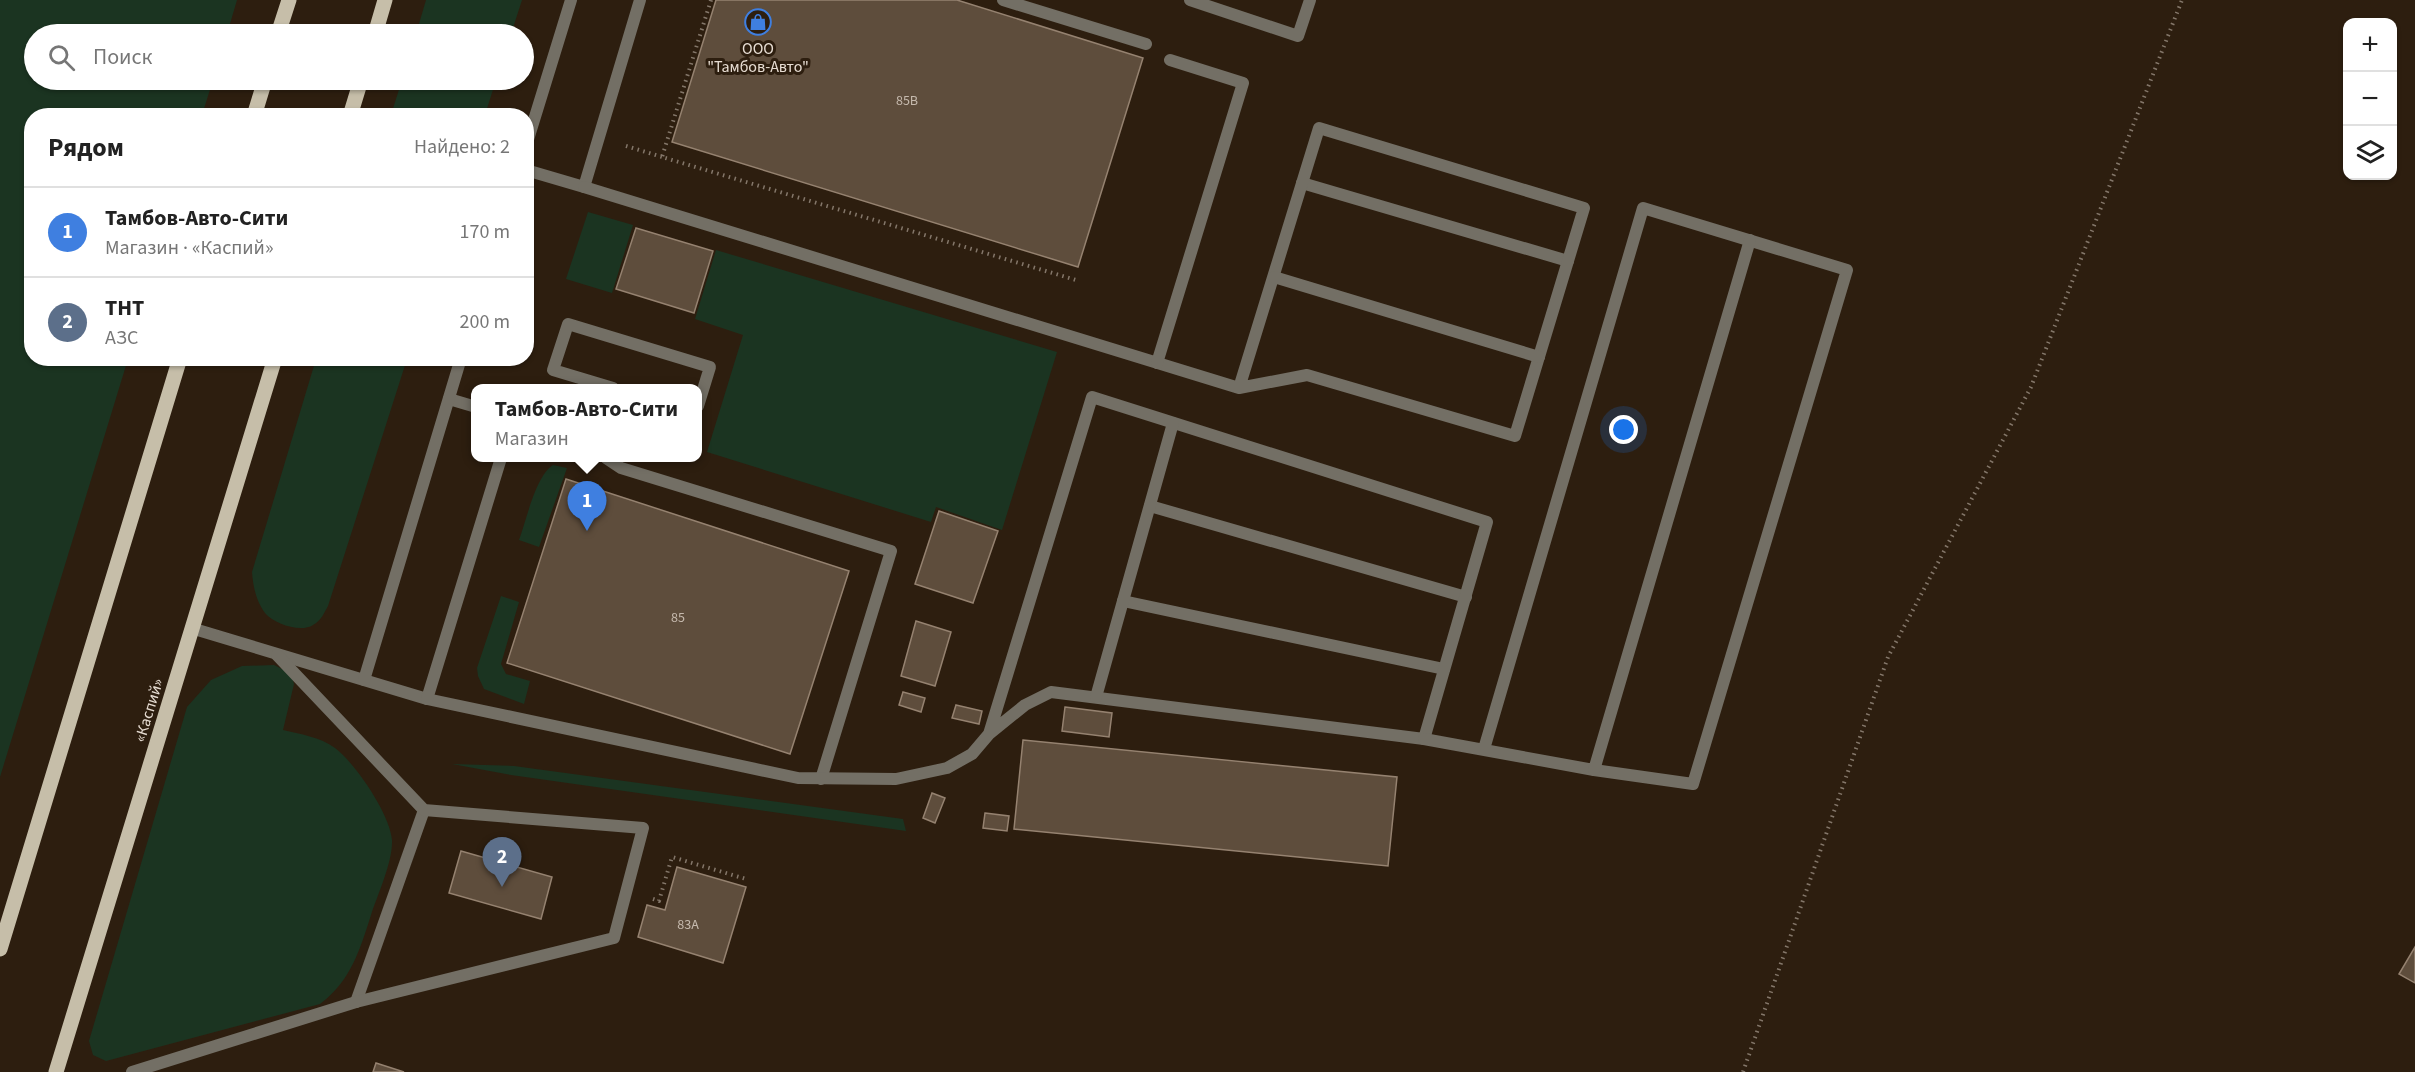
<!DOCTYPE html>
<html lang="ru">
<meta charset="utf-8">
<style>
:root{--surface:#fff;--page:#f6f6f6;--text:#222;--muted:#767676;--line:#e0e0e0;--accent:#d93025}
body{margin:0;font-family:"Source Sans 3",sans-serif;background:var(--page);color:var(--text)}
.controls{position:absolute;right:18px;top:18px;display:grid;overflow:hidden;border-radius:12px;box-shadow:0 2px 4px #0004}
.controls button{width:54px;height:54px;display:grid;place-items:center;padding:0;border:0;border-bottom:2px solid var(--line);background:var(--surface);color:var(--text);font:30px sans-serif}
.you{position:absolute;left:1624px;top:430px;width:21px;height:21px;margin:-15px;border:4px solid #fff;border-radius:50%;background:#1a73e8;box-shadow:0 0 0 9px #1a73e833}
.badge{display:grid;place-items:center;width:39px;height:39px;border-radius:50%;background:var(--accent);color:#fff;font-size:20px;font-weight:700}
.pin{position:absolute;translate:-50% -50px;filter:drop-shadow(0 2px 3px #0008)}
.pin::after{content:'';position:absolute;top:32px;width:21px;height:18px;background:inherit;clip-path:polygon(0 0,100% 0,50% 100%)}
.popup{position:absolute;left:471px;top:384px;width:231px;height:78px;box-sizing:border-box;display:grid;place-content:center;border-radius:12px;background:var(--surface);filter:drop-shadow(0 2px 4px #0005);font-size:20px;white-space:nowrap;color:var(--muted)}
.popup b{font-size:22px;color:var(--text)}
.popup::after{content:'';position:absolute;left:50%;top:100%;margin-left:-12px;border:12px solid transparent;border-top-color:var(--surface)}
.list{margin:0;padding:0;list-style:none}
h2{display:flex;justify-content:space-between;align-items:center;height:78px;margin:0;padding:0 24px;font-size:26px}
h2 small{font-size:20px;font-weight:400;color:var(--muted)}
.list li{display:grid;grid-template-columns:39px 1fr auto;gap:18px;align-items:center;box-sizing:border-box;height:90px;padding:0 24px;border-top:2px solid var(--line)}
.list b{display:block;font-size:22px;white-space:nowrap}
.list p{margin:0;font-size:20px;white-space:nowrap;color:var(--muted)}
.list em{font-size:20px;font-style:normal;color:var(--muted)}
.icon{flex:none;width:33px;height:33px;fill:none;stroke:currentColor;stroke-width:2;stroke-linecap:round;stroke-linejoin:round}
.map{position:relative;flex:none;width:2415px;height:1072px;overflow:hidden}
.search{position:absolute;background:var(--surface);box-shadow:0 2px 4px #0004;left:24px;top:24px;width:510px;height:66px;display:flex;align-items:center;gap:15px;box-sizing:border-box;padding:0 21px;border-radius:33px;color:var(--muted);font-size:22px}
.panel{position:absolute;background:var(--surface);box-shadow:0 2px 4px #0004;left:24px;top:108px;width:510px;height:258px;border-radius:24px}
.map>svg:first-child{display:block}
.green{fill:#1b3421}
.building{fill:#5e4d3c;stroke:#958270;stroke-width:1.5}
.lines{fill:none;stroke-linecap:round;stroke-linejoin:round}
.path{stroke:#84776a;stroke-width:4;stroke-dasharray:1.5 4.5;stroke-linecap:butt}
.service{stroke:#736f65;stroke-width:12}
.primary{stroke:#c6bea9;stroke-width:15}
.labels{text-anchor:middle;stroke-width:6;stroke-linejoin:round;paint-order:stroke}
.number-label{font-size:14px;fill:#c5b9ad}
.poi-label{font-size:16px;fill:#e7ddd3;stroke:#2d1e0f}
.street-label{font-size:16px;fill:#e7ddd3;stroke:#2d1e0f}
</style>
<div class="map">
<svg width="2415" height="1072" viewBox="0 0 2415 1072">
<rect width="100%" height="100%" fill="#2d1e0f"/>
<g class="green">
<polygon points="0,0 237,0 227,34 34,34 34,80 213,80 202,115 32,116 32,358 128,359 0,777"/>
<polygon points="426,0 522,0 511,34 416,34"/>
<polygon points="402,80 496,80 485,115 391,115"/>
<polygon points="588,212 633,225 612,293 566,279"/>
<polygon points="716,250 1057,352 1002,530 936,507 931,522 707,452 743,335 695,319"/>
<path d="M316,359h91l-79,247c-4,7 -7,15 -15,19 -12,8 -39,-1 -48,-12 -9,-12 -12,-27 -13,-41z"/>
<path d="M553,465l14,3 -28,79 -20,-7c8,-21 16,-63 34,-75z"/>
<polygon points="501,596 519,602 501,664 506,674 530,681 524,704 484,689 478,676 477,668"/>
<path d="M274,665c10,5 18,8 20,19l-11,46c17,4 37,7 52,18 20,15 55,66 57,92 1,21 -14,54 -21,75 -11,35 -21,67 -51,89l-214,57 -13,-6 -4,-14 98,-334 24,-27 31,-14z"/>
<polygon points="452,764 514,766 903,819 906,831 511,775"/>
</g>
<g class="building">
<polygon points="716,0 957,0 1143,58 1078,267 672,142"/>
<polygon points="636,228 713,251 694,313 616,289"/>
<polygon points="566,479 849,571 790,754 507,663"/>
<polygon points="939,511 998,531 973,603 915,584"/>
<polygon points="916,621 951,632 935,686 901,676"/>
<polygon points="903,692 925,698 921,712 899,705"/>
<polygon points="956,705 982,711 979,724 952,718"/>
<polygon points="1065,707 1112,713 1109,737 1062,731"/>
<polygon points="1023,740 1397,777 1388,866 1014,829"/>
<polygon points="932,793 945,798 935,823 923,818"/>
<polygon points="985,813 1009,816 1007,831 983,828"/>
<polygon points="461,851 552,877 541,919 449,893"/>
<polygon points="677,867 746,887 723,963 638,937 647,905 665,910"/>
<polygon points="2415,947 2415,983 2399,974"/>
<polygon points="376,1063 404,1072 373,1072"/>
</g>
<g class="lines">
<g class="path">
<polyline points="711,0 662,157 1076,280"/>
<polyline points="626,146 662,157"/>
<polyline points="653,899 659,901 672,857 746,879"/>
<polyline points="1743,1072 1888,657 2031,387 2182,0"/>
</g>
<g class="service">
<polyline points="1003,0 1146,44"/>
<polyline points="1190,0 1298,36 1310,0"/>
<polyline points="526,146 571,0"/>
<polyline points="526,170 584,187 640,0"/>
<polyline points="1302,183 1568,261"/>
<polyline points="584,187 1239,388 1307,375 1515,436 1584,208 1319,128 1239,388"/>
<polyline points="1274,277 1539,357"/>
<polyline points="1157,363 1243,83 1170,60"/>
<polyline points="613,388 553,370 568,324 710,367 698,406"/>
<polyline points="449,399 476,407"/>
<polyline points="606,458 621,468 891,551 821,779"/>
<polyline points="1150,506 1466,597"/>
<polyline points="1123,601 1444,669"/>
<polyline points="191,628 427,699 798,778 896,779 947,768 972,754 989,734 1092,397 1487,522 1424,739 1051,692 1025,705 989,734"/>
<polyline points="364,680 461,358"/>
<polyline points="1096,697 1173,423"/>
<polyline points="427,699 501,458"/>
<polyline points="1424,739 1594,770 1693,784 1847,270 1643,208 1484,749"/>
<polyline points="1594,770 1750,240"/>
<polyline points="356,1002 424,810"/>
<polyline points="132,1072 356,1002 614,938 643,828 424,810 277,655"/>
</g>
<g class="primary">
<polyline points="278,34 289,0"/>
<polyline points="375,34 385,0"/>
<polyline points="254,116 265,80"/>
<polyline points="350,116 361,80"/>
<polyline points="0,949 180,358"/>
<polyline points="56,1072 275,358"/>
</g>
</g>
<defs>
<g id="shop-ring" transform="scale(1.35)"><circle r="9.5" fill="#2d1e0f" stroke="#3f7fe0" stroke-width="1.5"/><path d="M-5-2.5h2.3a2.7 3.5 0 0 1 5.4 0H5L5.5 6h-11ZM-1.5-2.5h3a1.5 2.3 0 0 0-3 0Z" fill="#3f7fe0"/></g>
</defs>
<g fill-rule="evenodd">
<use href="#shop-ring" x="758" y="22"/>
</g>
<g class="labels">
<g class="number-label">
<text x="907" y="105">85В</text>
<text x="678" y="622">85</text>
<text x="688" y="929">83А</text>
</g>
<g class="poi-label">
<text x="758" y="54">ООО<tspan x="758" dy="18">"Тамбов-Авто"</tspan></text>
</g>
<g class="street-label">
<text transform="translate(148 710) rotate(-73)" y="6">«Каспий»</text>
</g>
</g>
</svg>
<div class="controls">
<button>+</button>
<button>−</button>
<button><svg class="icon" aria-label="layers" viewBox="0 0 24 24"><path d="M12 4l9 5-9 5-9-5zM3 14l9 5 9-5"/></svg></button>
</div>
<div class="you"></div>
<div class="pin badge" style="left:587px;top:531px;background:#3f7fe0">1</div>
<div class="popup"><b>Тамбов-Авто-Сити</b>Магазин</div>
<div class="pin badge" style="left:502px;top:887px;background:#5c6f8a">2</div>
<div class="search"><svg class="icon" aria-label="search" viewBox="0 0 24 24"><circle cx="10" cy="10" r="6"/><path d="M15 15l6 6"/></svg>Поиск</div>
<section class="panel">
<h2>Рядом<small>Найдено: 2</small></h2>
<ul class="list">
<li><span class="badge" style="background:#3f7fe0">1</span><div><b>Тамбов-Авто-Сити</b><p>Магазин · «Каспий»</p></div><em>170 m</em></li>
<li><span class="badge" style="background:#5c6f8a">2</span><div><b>THT</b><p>АЗС</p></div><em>200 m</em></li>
</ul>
</section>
</div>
